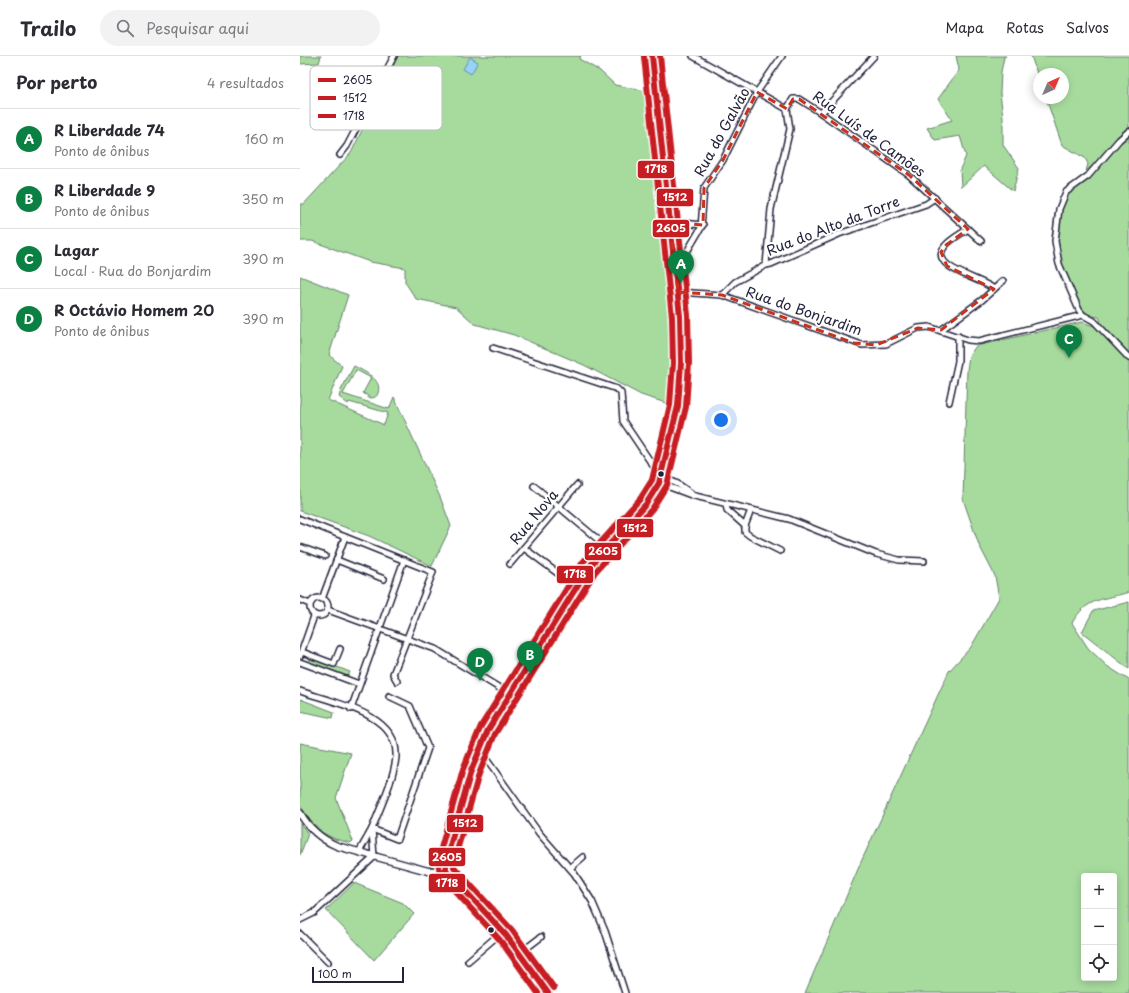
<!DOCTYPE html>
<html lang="pt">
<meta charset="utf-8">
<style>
:root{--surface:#fff;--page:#f2f2f3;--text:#2b2b33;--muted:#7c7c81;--line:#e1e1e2;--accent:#0b8043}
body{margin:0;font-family:"Playpen Sans",sans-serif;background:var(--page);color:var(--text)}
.controls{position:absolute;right:12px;bottom:12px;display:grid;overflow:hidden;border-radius:4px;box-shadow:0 2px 10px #0003}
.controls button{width:36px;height:36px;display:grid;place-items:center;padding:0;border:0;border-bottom:1px solid var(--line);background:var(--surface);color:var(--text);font:20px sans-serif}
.compass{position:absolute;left:733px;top:12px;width:36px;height:36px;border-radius:50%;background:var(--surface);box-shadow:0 2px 10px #0003;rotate:44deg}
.scale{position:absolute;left:12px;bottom:10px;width:92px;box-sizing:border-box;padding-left:4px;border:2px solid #22223b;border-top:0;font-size:11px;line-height:14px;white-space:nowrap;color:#22223b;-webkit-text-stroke:3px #fff;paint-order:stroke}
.you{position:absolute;left:421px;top:364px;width:14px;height:14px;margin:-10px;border:3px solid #fff;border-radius:50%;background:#1a73e8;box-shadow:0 0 0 6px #1a73e833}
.badge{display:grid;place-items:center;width:26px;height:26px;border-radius:50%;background:var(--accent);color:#fff;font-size:13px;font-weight:700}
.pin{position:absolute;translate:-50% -33px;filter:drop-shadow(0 1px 2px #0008)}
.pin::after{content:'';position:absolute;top:21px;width:14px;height:12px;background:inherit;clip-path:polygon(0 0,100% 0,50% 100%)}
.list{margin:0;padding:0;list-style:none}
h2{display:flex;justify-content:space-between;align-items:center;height:52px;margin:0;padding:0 16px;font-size:17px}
h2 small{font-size:13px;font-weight:400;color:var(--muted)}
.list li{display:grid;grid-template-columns:26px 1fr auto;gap:12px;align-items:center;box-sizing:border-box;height:60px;padding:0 16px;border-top:1px solid var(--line)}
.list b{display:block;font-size:15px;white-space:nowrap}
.list p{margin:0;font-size:13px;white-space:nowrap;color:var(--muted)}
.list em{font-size:13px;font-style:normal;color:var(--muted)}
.icon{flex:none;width:22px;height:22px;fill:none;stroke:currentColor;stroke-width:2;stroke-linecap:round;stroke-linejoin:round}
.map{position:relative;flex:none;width:829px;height:937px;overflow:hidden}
header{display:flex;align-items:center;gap:24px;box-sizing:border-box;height:56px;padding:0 20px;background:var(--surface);border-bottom:1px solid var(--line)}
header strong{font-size:19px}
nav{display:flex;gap:22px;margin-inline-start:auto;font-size:14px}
.search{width:280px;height:36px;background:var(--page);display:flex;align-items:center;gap:10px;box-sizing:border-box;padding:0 14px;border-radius:22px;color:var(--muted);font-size:15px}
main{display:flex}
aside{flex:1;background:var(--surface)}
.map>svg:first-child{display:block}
.green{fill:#a7db9d;stroke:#647e6c;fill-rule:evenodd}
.water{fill:#97d2f7;stroke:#688cac}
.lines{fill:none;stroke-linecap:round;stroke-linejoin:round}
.minor-casing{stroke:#22223b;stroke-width:8}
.tertiary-casing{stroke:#22223b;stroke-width:9}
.minor{stroke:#fff;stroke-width:5}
.tertiary{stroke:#fff;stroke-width:6}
.bus-1-casing{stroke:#fff;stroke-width:9}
.bus-2-casing{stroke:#fff;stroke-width:9}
.bus-3-casing{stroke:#fff;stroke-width:9}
.bus-1{stroke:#c61d23;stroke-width:6}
.bus-2{stroke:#c61d23;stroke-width:6}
.bus-3{stroke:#c61d23;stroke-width:6}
.marked{fill:none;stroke:#c8321e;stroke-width:3;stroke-dasharray:8 5;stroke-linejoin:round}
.bus-dot{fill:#22223b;stroke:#fff;stroke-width:1.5}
.labels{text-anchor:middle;stroke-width:4;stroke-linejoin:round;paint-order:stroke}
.street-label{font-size:14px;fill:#22223b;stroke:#fff}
.key{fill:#fff;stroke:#bdbdc4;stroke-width:1}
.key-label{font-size:11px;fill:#22223b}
.line-badge{stroke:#fff;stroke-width:1.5}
.badge-label{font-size:11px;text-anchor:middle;font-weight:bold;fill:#fff}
</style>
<header>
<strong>Trailo</strong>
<div class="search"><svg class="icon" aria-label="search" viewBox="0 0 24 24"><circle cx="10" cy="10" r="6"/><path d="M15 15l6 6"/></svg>Pesquisar aqui</div>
<nav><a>Mapa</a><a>Rotas</a><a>Salvos</a></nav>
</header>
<main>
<aside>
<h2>Por perto<small>4 resultados</small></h2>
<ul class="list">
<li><span class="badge">A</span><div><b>R Liberdade 74</b><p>Ponto de ônibus</p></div><em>160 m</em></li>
<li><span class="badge">B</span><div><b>R Liberdade 9</b><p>Ponto de ônibus</p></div><em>350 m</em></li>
<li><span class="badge">C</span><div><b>Lagar</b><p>Local · Rua do Bonjardim</p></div><em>390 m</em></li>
<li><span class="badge">D</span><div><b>R Octávio Homem 20</b><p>Ponto de ônibus</p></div><em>390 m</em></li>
</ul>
</aside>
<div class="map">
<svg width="829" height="937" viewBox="0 0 829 937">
<rect width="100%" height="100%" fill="#fff"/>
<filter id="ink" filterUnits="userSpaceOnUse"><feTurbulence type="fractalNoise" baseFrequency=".025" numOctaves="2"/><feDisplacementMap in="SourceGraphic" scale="8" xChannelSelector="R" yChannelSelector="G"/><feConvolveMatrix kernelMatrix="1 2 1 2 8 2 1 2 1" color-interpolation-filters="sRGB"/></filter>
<g filter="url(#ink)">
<g class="green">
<polygon points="0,0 21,0 19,7 0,8"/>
<polygon points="98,0 281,0 279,3 300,15 315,29 346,35 366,185 376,329 366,347 341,339 284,309 214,279 175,268 156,251 116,243 105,226 105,212 70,206 12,185 0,185 0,148 4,148 51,97"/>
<polygon points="656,0 706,0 704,1 701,16 700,37 703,61 703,89 719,112 713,135 684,110 661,131 660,113 666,100 660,80 635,84 627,72 652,64 638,43 659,14"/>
<path d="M731,0h98v536c-25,8 -42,5 -57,31l16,25 19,18 22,14v313h-324l56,-131 88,-191 22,-24 28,-49 -4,-22 -16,-31 -16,-46 4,-129 2,-14 7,-10 106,-24 12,4 7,-4 -2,-5 -14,-2c-24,-37 -52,-114 5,-136l5,-10 19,-22 -28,24 2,-7 -3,-6 -23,-13 -16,-47h17v-24h-24v5zM784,820h30v102h-30z"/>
<path d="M0,220l48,19 -19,60 13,11 -14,34 56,25 4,-12 -39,-11 -1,2 -9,-7 2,-7 13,-24c9,5 29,13 24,27 -1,5 -6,5 -10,5v-2l-5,-3 8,-15 -15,-8 -13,24 46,15 5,-12 46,100 11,29 -19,40 -63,-30 -69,-25z"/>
<polygon points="829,546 829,613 782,576 793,555"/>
<polygon points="11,601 50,616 47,622 9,607"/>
<polygon points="0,643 34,656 33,662 0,655"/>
<polygon points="0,687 51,697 36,742 53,785 50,787 35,783 21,776 10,764 0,749"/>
<polygon points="0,767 8,778 0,799"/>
<polygon points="54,827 103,847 114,858 74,904 26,854"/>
</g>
<polygon class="water" points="170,1 178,6 171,18 163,13"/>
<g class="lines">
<g class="minor-casing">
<g id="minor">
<polyline points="393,0 487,53 493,43 499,43 521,57 609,119 681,185"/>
<polyline points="521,57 574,0"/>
<polyline points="829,75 819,84 788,120 766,136 759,153 755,185 759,208 779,254 783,259 794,265 829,302"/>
<polyline points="40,99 47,90 94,0"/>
<polyline points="370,166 403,169"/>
<path d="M668,173c-7,5 -17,10 -23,17 -18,22 37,32 49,43"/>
<polyline points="375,208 382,204 401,172 404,132 423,104 457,36 482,0"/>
<polyline points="466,209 471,153 490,73 487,53"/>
<polyline points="378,236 422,239 562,289 586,288 618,272 629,271 668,284 679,285 783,259"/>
<polyline points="422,239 435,226 466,209 471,208 539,178 626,148 635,142"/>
<polyline points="641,274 682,244 703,225"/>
<polyline points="193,292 317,333 321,337 323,365 360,420 378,428 391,437"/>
<polyline points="649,346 658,305 658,280"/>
<polyline points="359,427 391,439 489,463 576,498 599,504 624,505"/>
<polyline points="234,430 307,491"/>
<polyline points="426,448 427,454 445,470 451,454"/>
<polyline points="0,463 133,516 93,618 97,625"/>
<polyline points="445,470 445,476 450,480 480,495"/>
<polyline points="0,491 25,500"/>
<polyline points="224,492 276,531"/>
<polyline points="37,504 84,523"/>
<polyline points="210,508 277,429"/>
<circle cx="19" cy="551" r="9"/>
<polyline points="22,543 45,481"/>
<polyline points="0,544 10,548"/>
<polyline points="28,554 135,593 211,639"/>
<polyline points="2,596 34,608 40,593"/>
<polyline points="0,600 14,560"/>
<polyline points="0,606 59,628"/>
<path d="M0,635c31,11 99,22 96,66 -2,22 -16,51 -24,72l25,10 31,-91 -18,-42 -21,-10"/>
<polyline points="51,653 104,504"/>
<polyline points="179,693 239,777 274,817 292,845 305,875 325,937"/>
<polyline points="270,812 283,801"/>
<polyline points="0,864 14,857 74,801 72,773 59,796"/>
<polyline points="0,878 28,906"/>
<polyline points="220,897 241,881"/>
<polyline points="168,905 203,875"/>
</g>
</g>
<g class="tertiary-casing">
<g id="tertiary">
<path d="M0,757c9,16 21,26 37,33l91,25 18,-1"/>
<polyline points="248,937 206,879 146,814 146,804 171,715 188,674 289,511 346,448 359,427 378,350 381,307 380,260 352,0"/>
</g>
</g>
<use href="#minor" class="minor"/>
<use href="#tertiary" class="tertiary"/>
<g class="bus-1-casing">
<polyline id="bus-1" points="248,937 206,879 146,814 146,804 171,715 188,674 289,511 346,448 359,427 378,350 381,307 380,260 352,0"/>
</g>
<g class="bus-2-casing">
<polyline id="bus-2" points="254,932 212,874 154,811 154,805 179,718 195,678 295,516 352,453 367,429 386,351 389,307 388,259 360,0"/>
</g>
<g class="bus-3-casing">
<polyline id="bus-3" points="238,937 200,884 140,819 138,803 163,713 181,670 283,506 340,443 352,424 370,349 373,307 372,261 344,1"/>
</g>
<use href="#bus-1" class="bus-1"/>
<use href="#bus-2" class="bus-2"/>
<use href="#bus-3" class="bus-3"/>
</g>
</g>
<path class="marked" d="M457,36l30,17 6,-10h6l110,76 59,54 -22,16 -5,7 6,14 47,23 -53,41 -23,-2 -42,17 -22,-2 -132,-48 -44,-3 -8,-70 33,3 1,-37 19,-28z"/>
<g class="bus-dot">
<circle cx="361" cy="418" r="3.5"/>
<circle cx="191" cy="874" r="3.5"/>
</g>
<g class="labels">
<g class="street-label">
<text transform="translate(422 76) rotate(-61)" y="5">Rua do Galvão</text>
<text transform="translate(569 78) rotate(36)" y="5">Rua Luís de Camões</text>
<text transform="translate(533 170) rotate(-21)" y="5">Rua do Alto da Torre</text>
<text transform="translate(504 255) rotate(19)" y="5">Rua do Bonjardim</text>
<text transform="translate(234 461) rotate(-50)" y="5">Rua Nova</text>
</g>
</g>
<rect x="10" y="10" width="132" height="64" rx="6" class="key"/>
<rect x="18" y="22" width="18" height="4" fill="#c61d23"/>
<rect x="18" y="40" width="18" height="4" fill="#c61d23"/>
<rect x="18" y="58" width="18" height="4" fill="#c61d23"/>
<g class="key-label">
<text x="43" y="28">2605</text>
<text x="43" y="46">1512</text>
<text x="43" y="64">1718</text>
</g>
<g class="line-badge">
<rect x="337" y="104" width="38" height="19" rx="4" fill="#c61d23"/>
<rect x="356" y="132" width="38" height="19" rx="4" fill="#c61d23"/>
<rect x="352" y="163" width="38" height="19" rx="4" fill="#c61d23"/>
<rect x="316" y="462" width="38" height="20" rx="4" fill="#c61d23"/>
<rect x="284" y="486" width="38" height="19" rx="4" fill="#c61d23"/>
<rect x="256" y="509" width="38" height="19" rx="4" fill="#c61d23"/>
<rect x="146" y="758" width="38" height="19" rx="4" fill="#c61d23"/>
<rect x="128" y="791" width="38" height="20" rx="4" fill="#c61d23"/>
<rect x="128" y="817" width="38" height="20" rx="4" fill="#c61d23"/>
</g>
<g class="badge-label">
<text x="356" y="117">1718</text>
<text x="375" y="145">1512</text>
<text x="371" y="176">2605</text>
<text x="335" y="476">1512</text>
<text x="303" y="499">2605</text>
<text x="275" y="522">1718</text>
<text x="165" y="771">1512</text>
<text x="147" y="805">2605</text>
<text x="147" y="831">1718</text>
</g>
</svg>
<div class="controls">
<button>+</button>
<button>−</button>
<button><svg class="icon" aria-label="locate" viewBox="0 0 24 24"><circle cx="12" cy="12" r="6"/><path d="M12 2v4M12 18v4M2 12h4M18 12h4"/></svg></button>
</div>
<svg class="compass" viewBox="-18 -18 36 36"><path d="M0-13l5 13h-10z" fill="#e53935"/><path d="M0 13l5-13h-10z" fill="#7c7c81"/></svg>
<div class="scale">100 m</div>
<div class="you"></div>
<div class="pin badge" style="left:381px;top:227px">A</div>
<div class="pin badge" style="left:230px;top:618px">B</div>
<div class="pin badge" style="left:769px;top:302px">C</div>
<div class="pin badge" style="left:180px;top:625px">D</div>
</div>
</main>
